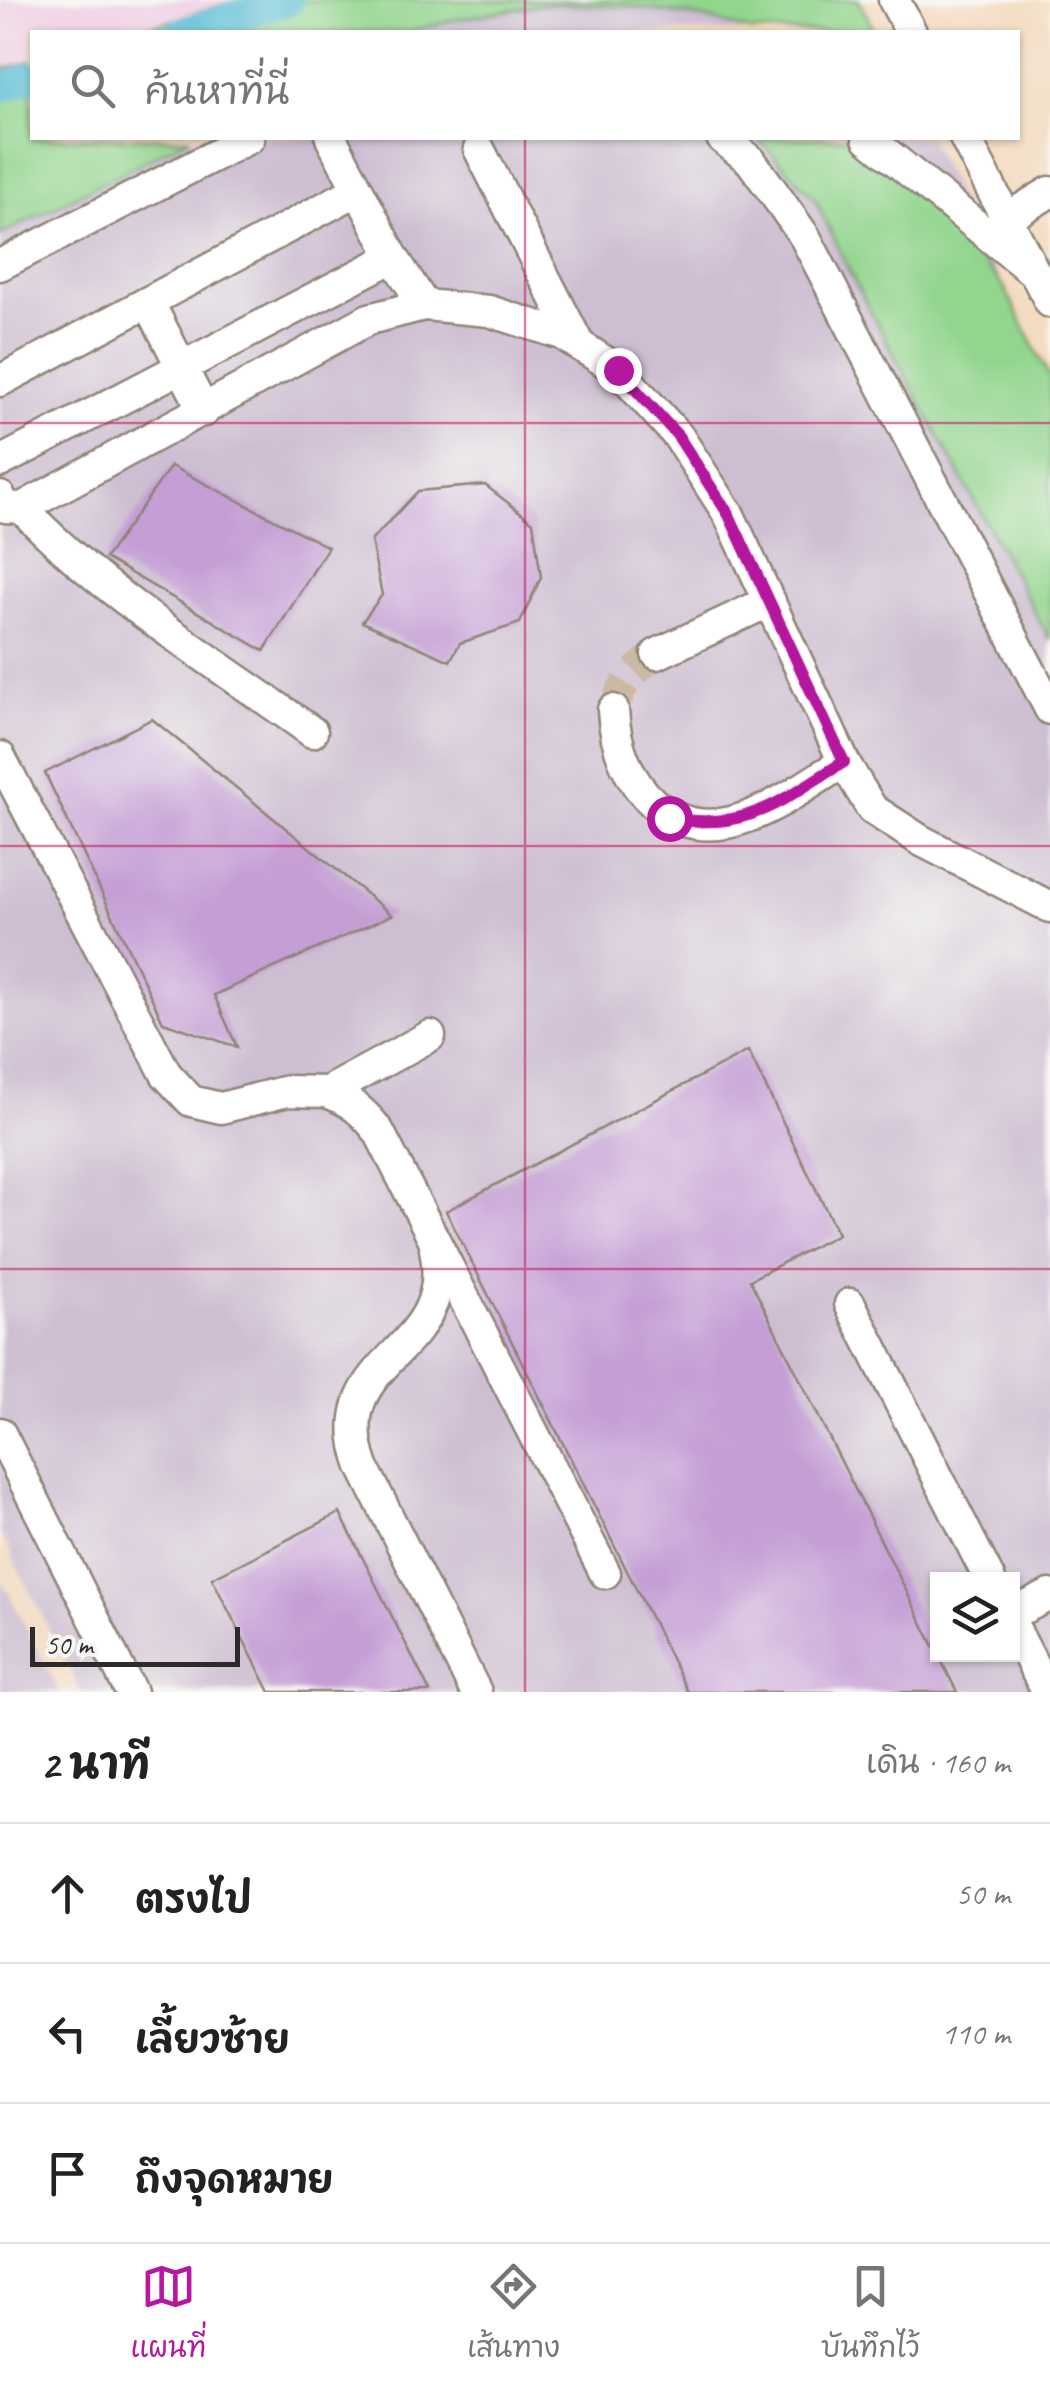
<!DOCTYPE html>
<html lang="th">
<meta charset="utf-8">
<style>
:root{--surface:#fff;--page:#f6f6f6;--text:#222;--muted:#767676;--line:#e0e0e0;--accent:#b5179e}
body{margin:0;font-family:Caveat,"Playpen Sans Thai",sans-serif;background:var(--page);color:var(--text)}
.controls{position:absolute;right:30px;bottom:30px;display:grid;overflow:hidden;border-radius:0px;box-shadow:0 2px 8px #0004}
.controls button{width:90px;height:90px;display:grid;place-items:center;padding:0;border:0;border-bottom:2px solid var(--line);background:var(--surface);color:var(--text);font:50px sans-serif}
.scale{position:absolute;left:30px;bottom:25px;width:210px;box-sizing:border-box;padding-left:10px;border:5px solid #2b2b2b;border-top:0;font-size:28px;line-height:35px;white-space:nowrap;color:#2b2b2b;-webkit-text-stroke:8px #f6f6f2;paint-order:stroke}
.stop{position:absolute;width:30px;height:30px;margin:-22px;border:8px solid #b5179e;border-radius:50%;background:#fff}
.stop.end{background:#b5179e;border-color:#fff;box-shadow:0 2px 10px #0008}
.list{margin:0;padding:0;list-style:none}
h2{display:flex;justify-content:space-between;align-items:center;height:130px;margin:0;padding:0 40px;font-size:42px}
h2 small{font-size:32px;font-weight:400;color:var(--muted)}
.list li{display:grid;grid-template-columns:65px 1fr auto;gap:30px;align-items:center;box-sizing:border-box;height:140px;padding:0 40px;border-top:2px solid var(--line)}
.list b{display:block;font-size:38px;white-space:nowrap}
.list em{font-size:32px;font-style:normal;color:var(--muted)}
.icon{flex:none;width:55px;height:55px;fill:none;stroke:currentColor;stroke-width:2;stroke-linecap:round;stroke-linejoin:round}
.map{position:relative;flex:none;width:1050px;height:1692px;overflow:hidden}
.search{position:absolute;background:var(--surface);box-shadow:0 2px 8px #0004;left:30px;right:30px;top:30px;height:110px;display:flex;align-items:center;gap:25px;box-sizing:border-box;padding:0 35px;border-radius:0px;color:var(--muted);font-size:38px}
.sheet{height:550px;background:var(--surface)}
nav{display:flex;justify-content:space-around;align-items:center;box-sizing:border-box;height:140px;border-top:2px solid var(--line);background:var(--surface);font-size:28px;color:var(--muted)}
nav a{display:grid;justify-items:center;gap:5px}
nav .on{color:var(--accent)}
.map>svg:first-child{display:block}
.built{fill:#f0d0e5}
.industrial{fill:#cebed2;fill-rule:evenodd}
.green{fill:#92d58d;stroke:#5e805c;stroke-width:2.5}
.lines{fill:none;stroke-linecap:round;stroke-linejoin:round}
.canal{stroke:#57bed5;stroke-width:30}
.building{fill:#c49ed5}
.minor-tunnel{stroke:#ccb9a3;stroke-width:30;stroke-dasharray:30 15;stroke-linecap:butt}
.minor-casing{stroke:#908476;stroke-width:35}
.minor{stroke:#fff;stroke-width:30}
.route{stroke:#b5179e;stroke-width:12}
.grid{fill:none;stroke:#c2185b;stroke-width:2.5;stroke-opacity:0.55}
</style>
<div class="map">
<svg width="1050" height="1692" viewBox="0 0 1050 1692">
<rect width="100%" height="100%" fill="#f6f6f2"/>
<filter id="ink" filterUnits="userSpaceOnUse"><feTurbulence type="fractalNoise" baseFrequency=".01" numOctaves="2"/><feDisplacementMap in="SourceGraphic" scale="20" xChannelSelector="R" yChannelSelector="G"/><feConvolveMatrix kernelMatrix="1 2 1 2 8 2 1 2 1" color-interpolation-filters="sRGB"/></filter>
<filter id="wash" filterUnits="userSpaceOnUse"><feTurbulence type="fractalNoise" baseFrequency=".0048" numOctaves="4" result="noise"/><feDisplacementMap in="SourceGraphic" scale="40" xChannelSelector="R" yChannelSelector="G"/><feGaussianBlur stdDeviation="2.25" result="paint"/><feColorMatrix in="noise" values="0 0 0 0 0 0 0 0 0 0 0 0 0 0 0 0 0 1.4 0 .05"/><feComposite in="paint" operator="in"/></filter>
<g filter="url(#wash)">
<rect width="100%" height="100%" fill="#f4dcc1"/>
<polygon class="built" points="0,0 238,0 133,32 32,32 32,61 0,70"/>
<g class="industrial">
<polygon points="545,4 628,6 705,18 753,32 409,32 454,20"/>
<path d="M190,138h738l122,240v1314h-969l-81,-160v-1297zM938,1580h74v74h-74z"/>
<polygon points="0,1576 59,1692 0,1692"/>
</g>
<g class="green">
<polygon points="238,0 859,0 875,32 753,32 705,18 628,6 545,4 454,20 409,32 133,32"/>
<polygon points="32,61 32,138 190,138 0,235 0,70"/>
<polygon points="757,138 851,138 929,200 1003,285 1050,378 1050,640 856,285 815,199"/>
</g>
<g class="lines">
<g class="canal">
<polyline points="181,32 289,0"/>
<polyline points="0,87 32,77"/>
</g>
</g>
<g id="blocks">
<g class="building">
<polygon points="171,466 328,547 264,651 105,558"/>
<polygon points="485,485 533,522 541,577 520,623 460,643 450,661 362,622 382,595 371,541 418,491"/>
<polygon points="152,719 392,915 214,995 237,1047 163,1022 45,773"/>
<polygon points="748,1051 838,1234 750,1280 957,1692 688,1692 446,1211"/>
<polygon points="340,1513 430,1692 270,1692 212,1578"/>
</g>
</g>
</g>
<g filter="url(#ink)">
<use href="#blocks" fill-opacity="0" stroke="#908476" stroke-width="2.5"/>
<g class="lines">
<path class="minor-tunnel" d="M613,710c9,-27 20,-40 44,-56"/>
<g class="minor-casing">
<g id="minor">
<polyline points="894,0 911,32"/>
<polyline points="331,138 393,257 424,305"/>
<polyline points="722,138 751,161 805,237 1050,709"/>
<polyline points="868,138 1036,274"/>
<polyline points="965,138 1050,302"/>
<polyline points="479,149 579,345"/>
<polyline points="1007,218 1050,192"/>
<polyline points="0,265 249,138"/>
<polyline points="149,303 204,411"/>
<polyline points="0,381 356,191"/>
<polyline points="0,462 393,257"/>
<polyline points="0,497 5,507 22,508 369,319 424,305 489,311 562,334 618,370 678,436 729,515 844,762 872,809 920,840 1050,907"/>
<path d="M22,508c83,88 192,153 290,224"/>
<polyline points="657,654 770,601"/>
<path d="M613,710c4,75 58,138 137,106 33,-13 64,-36 94,-54"/>
<polyline points="0,757 166,1074 191,1101 221,1108 287,1091 327,1092 430,1036"/>
<path d="M327,1092c24,9 37,20 52,40l226,441"/>
<path d="M435,1249c23,108 -113,106 -72,218l113,225"/>
<polyline points="850,1304 990,1580"/>
<polyline points="0,1433 131,1692"/>
<polyline points="1012,1614 1050,1595"/>
<polyline points="1012,1624 1047,1692"/>
</g>
</g>
<use href="#minor" class="minor"/>
</g>
</g>
<g class="lines" filter="url(#ink)">
<path class="route" d="M618,370l60,66 51,79 115,247c-65,39 -95,70 -175,56"/>
</g>
<path class="grid" d="M525,0v32M525,138v1554M0,423h1050M0,846h1050M0,1269h1050"/>
</svg>
<div class="controls">
<button><svg class="icon" aria-label="layers" viewBox="0 0 24 24"><path d="M12 4l9 5-9 5-9-5zM3 14l9 5 9-5"/></svg></button>
</div>
<div class="scale">50 m</div>
<div class="stop" style="left:669px;top:818px"></div>
<div class="stop end" style="left:618px;top:370px"></div>
<div class="search"><svg class="icon" aria-label="search" viewBox="0 0 24 24"><circle cx="10" cy="10" r="6"/><path d="M15 15l6 6"/></svg>ค้นหาที่นี่</div>
</div>
<section class="sheet">
<h2>2 นาที<small>เดิน · 160 m</small></h2>
<ul class="list">
<li><svg class="icon" aria-label="ahead" viewBox="0 0 24 24"><path d="M12 20V5M6 11l6-6 6 6"/></svg><div><b>ตรงไป</b></div><em>50 m</em></li>
<li><svg class="icon" aria-label="left" viewBox="0 0 24 24"><path d="M17 20v-9H6M10 6l-5 5 5 5"/></svg><div><b>เลี้ยวซ้าย</b></div><em>110 m</em></li>
<li><svg class="icon" aria-label="arrive" viewBox="0 0 24 24"><path d="M6 21V4h12l-3 4 3 4H6"/></svg><div><b>ถึงจุดหมาย</b></div></li>
</ul>
</section>
<nav>
<a class="on"><svg class="icon" aria-label="map" viewBox="0 0 24 24"><path d="M3 6l6-2 6 2 6-2v14l-6 2-6-2-6 2zM9 4v14M15 6v14"/></svg>แผนที่</a>
<a><svg class="icon" aria-label="directions" viewBox="0 0 24 24"><path d="M12 3l9 9-9 9-9-9zM9 14v-3h6M13 9l2 2-2 2"/></svg>เส้นทาง</a>
<a><svg class="icon" aria-label="saved" viewBox="0 0 24 24"><path d="M7 4h10v16l-5-4-5 4z"/></svg>บันทึกไว้</a>
</nav>
